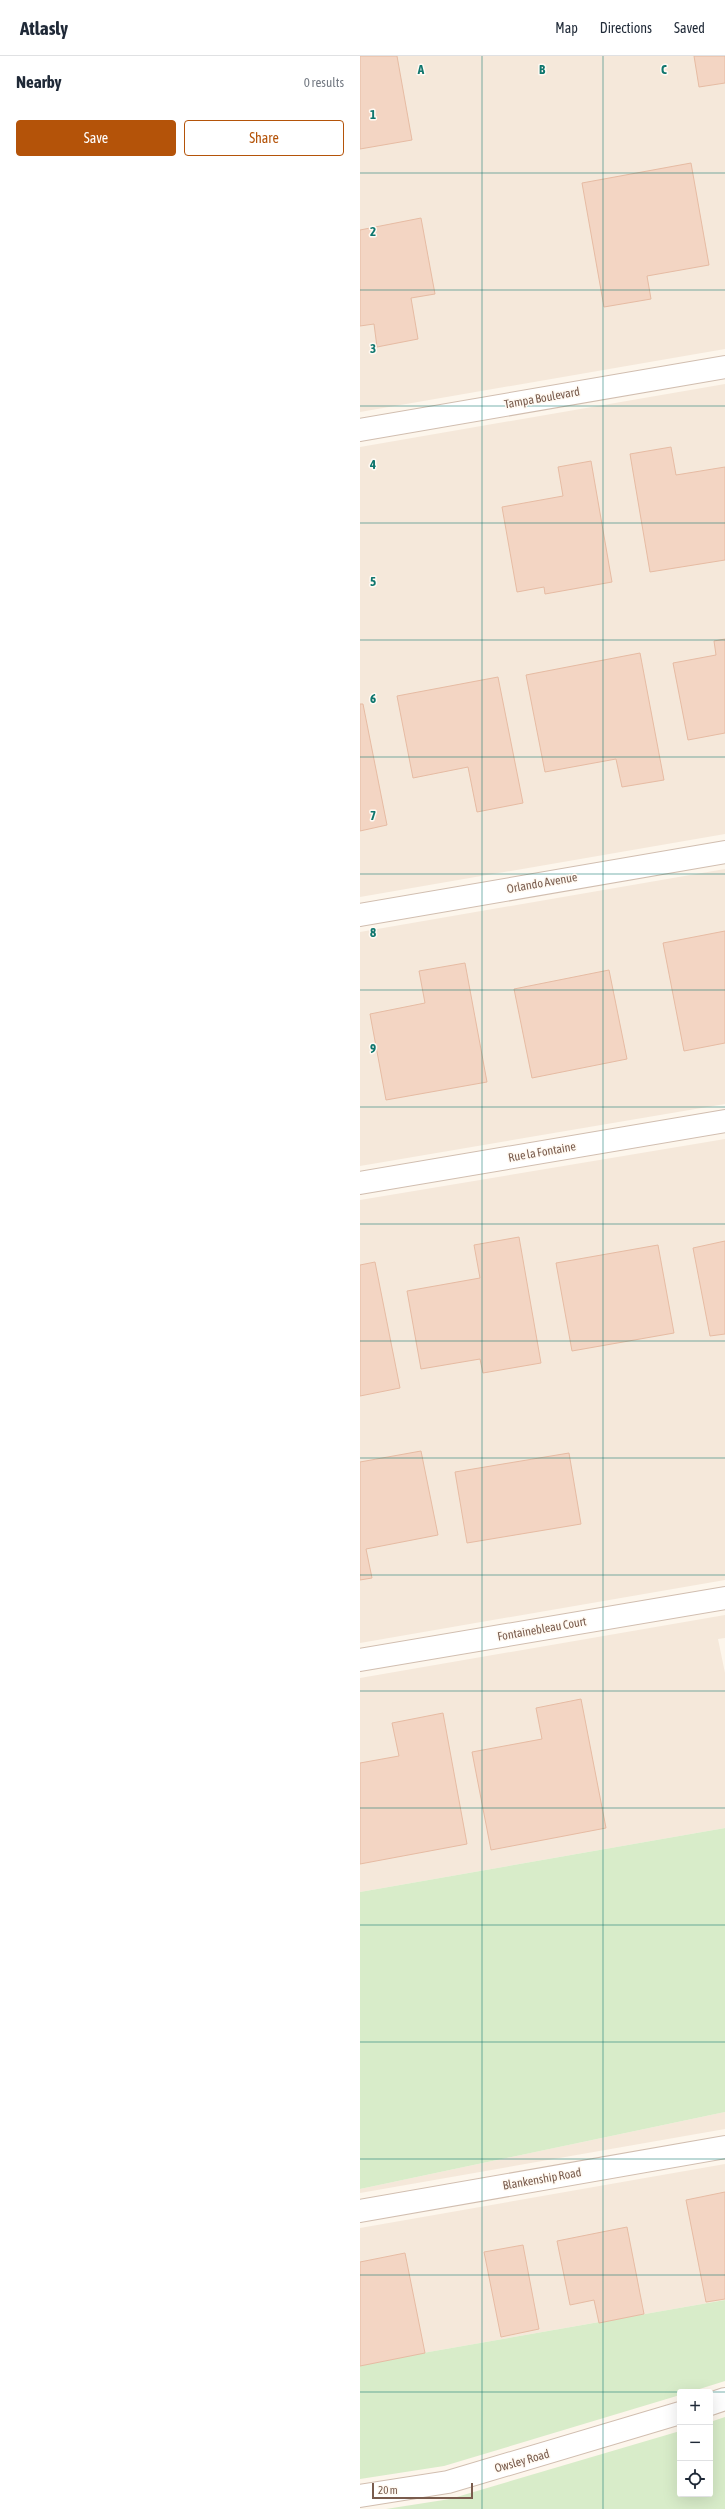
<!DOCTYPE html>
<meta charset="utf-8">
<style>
:root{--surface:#fff;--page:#f6f6f7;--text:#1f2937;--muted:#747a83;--line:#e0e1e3;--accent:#b45309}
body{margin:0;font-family:"Asap Condensed",sans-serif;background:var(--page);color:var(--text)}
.controls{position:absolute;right:12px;bottom:12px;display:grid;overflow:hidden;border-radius:4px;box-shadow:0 4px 16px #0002}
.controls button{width:36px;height:36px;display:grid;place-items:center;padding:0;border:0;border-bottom:1px solid var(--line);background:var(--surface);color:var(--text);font:20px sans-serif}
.scale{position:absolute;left:12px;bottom:10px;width:101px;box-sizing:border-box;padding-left:4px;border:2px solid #7a5c4d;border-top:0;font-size:11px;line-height:14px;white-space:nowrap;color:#7a5c4d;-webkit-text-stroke:3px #fffaf3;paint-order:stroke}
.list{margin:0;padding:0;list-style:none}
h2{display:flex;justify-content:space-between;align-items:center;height:52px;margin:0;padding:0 16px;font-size:17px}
h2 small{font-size:13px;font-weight:400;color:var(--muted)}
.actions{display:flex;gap:8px;padding:12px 16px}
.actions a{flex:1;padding:9px 0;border:1px solid var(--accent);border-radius:4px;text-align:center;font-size:14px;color:var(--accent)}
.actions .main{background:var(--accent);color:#fff}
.icon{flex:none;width:22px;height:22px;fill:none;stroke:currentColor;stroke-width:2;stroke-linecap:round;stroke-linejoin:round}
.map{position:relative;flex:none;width:365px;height:2453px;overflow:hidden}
header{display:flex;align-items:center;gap:24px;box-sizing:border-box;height:56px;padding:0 20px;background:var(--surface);border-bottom:1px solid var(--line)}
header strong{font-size:19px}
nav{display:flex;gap:22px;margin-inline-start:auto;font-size:14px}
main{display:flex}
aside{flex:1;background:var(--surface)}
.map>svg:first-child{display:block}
.residential{fill:#f5e8da}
.green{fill:#d8ecc9}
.building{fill:#f3d5c3;stroke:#e6bba3}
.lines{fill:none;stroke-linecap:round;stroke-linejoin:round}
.minor-casing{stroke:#d1beb0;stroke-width:24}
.minor{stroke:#fff;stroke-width:22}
.grid{fill:none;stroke:#0f766e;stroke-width:1;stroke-opacity:0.55}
.labels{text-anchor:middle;stroke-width:3;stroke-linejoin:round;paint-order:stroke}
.street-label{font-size:12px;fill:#7a5c4d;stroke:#fffaf3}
.grid-label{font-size:13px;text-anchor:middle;font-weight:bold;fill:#0f766e;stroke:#fffaf3;stroke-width:3;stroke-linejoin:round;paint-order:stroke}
</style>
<header>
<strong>Atlasly</strong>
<nav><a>Map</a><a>Directions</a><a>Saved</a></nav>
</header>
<main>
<aside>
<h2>Nearby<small>0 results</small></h2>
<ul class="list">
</ul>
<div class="actions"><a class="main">Save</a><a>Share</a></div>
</aside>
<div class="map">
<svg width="365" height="2453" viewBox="0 0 365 2453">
<rect width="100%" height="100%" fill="#fdf6ec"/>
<g class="residential">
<polygon points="0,0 365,0 365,293 0,356"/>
<polygon points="365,328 365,778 0,841 0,391"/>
<polygon points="365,813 365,1048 0,1110 0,876"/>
<polygon points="365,1083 365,1524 0,1587 0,1144"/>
<polygon points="365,1559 365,1582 358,1583 365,1617 365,1772 0,1836 0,1622"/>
<polygon points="365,2056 365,2073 0,2137 0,2133"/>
<polygon points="365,2108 365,2244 0,2308 0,2172"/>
</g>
<g class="green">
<polygon points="365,1772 365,2056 0,2133 0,1836"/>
<polygon points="365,2244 365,2325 330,2336 320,2336 320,2339 84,2410 0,2423 0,2308"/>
<polygon points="365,2361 365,2453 26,2453 90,2443 320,2375 320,2438 350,2438 350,2366"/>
</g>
<g class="building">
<polygon points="0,0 37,0 52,84 0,93"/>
<polygon points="334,0 365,0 365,27 339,31"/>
<polygon points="331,107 349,209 287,220 291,243 244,251 222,127"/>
<polygon points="61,162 75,238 51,242 58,283 17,291 14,268 0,270 0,174"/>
<polygon points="311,391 316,419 365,411 365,504 290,516 270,398"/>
<polygon points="231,405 252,526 185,538 184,531 157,536 142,451 203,440 198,411"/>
<polygon points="365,583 365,677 328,684 313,607 356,599 354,585"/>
<polygon points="280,597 304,724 262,731 256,703 185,716 166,619"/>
<polygon points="138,621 163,747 117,756 108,711 53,722 37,640"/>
<polygon points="0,648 3,648 27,769 0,775"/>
<polygon points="365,875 365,987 324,995 303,887"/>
<polygon points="105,907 127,1026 26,1044 10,958 65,947 59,915"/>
<polygon points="249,914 267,1003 172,1022 154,933"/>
<polygon points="159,1181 181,1307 123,1317 120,1303 61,1313 47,1235 120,1222 114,1189"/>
<polygon points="365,1185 365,1278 350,1280 333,1192"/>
<polygon points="298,1189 314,1277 212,1295 196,1207"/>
<polygon points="15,1206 40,1332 0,1340 0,1209"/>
<polygon points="61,1395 78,1479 6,1493 12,1522 0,1524 0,1406"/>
<polygon points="209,1397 221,1468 107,1487 95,1416"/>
<polygon points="221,1643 246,1772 131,1794 112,1696 182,1683 176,1652"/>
<polygon points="83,1657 107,1788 0,1808 0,1707 39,1700 32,1667"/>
<polygon points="365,2136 365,2243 346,2246 326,2144"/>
<polygon points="267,2171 284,2258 239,2267 234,2244 210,2249 197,2185"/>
<polygon points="163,2189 179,2273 141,2281 124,2196"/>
<polygon points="45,2197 65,2297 0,2310 0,2206"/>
</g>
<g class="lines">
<g class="minor-casing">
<g id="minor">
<polyline points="0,374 365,311"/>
<polyline points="0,859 365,796"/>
<polyline points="0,1127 365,1065"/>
<polyline points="0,1604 365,1542"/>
<polyline points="0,2155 365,2091"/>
<polyline points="350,2348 365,2343"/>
<polyline points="0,2440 88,2426 320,2357"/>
</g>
</g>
<use href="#minor" class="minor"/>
</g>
<path class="grid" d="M122,0v2453M243,0v2453M0,117h365M0,234h365M0,350h365M0,467h365M0,584h365M0,701h365M0,818h365M0,934h365M0,1051h365M0,1168h365M0,1285h365M0,1402h365M0,1519h365M0,1635h365M0,1752h365M0,1869h365M0,1986h365M0,2103h365M0,2219h365M0,2336h320M350,2336h15"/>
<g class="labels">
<g class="street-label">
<text transform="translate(182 342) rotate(-10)" y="4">Tampa Boulevard</text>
<text transform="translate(182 827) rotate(-10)" y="4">Orlando Avenue</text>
<text transform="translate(182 1096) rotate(-10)" y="4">Rue la Fontaine</text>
<text transform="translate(182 1573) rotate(-10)" y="4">Fontainebleau Court</text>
<text transform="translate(182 2123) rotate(-10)" y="4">Blankenship Road</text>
<text transform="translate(162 2405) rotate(-16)" y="4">Owsley Road</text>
</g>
</g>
<g class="grid-label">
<text x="61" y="18">A</text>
<text x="182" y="18">B</text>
<text x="304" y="18">C</text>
<text x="13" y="63">1</text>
<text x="13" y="180">2</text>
<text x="13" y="297">3</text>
<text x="13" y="413">4</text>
<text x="13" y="530">5</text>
<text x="13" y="647">6</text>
<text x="13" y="764">7</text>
<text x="13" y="881">8</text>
<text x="13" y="997">9</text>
</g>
</svg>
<div class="controls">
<button>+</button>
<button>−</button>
<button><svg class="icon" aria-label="locate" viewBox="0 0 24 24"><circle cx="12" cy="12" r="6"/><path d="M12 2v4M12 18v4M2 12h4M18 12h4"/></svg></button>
</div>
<div class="scale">20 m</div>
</div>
</main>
